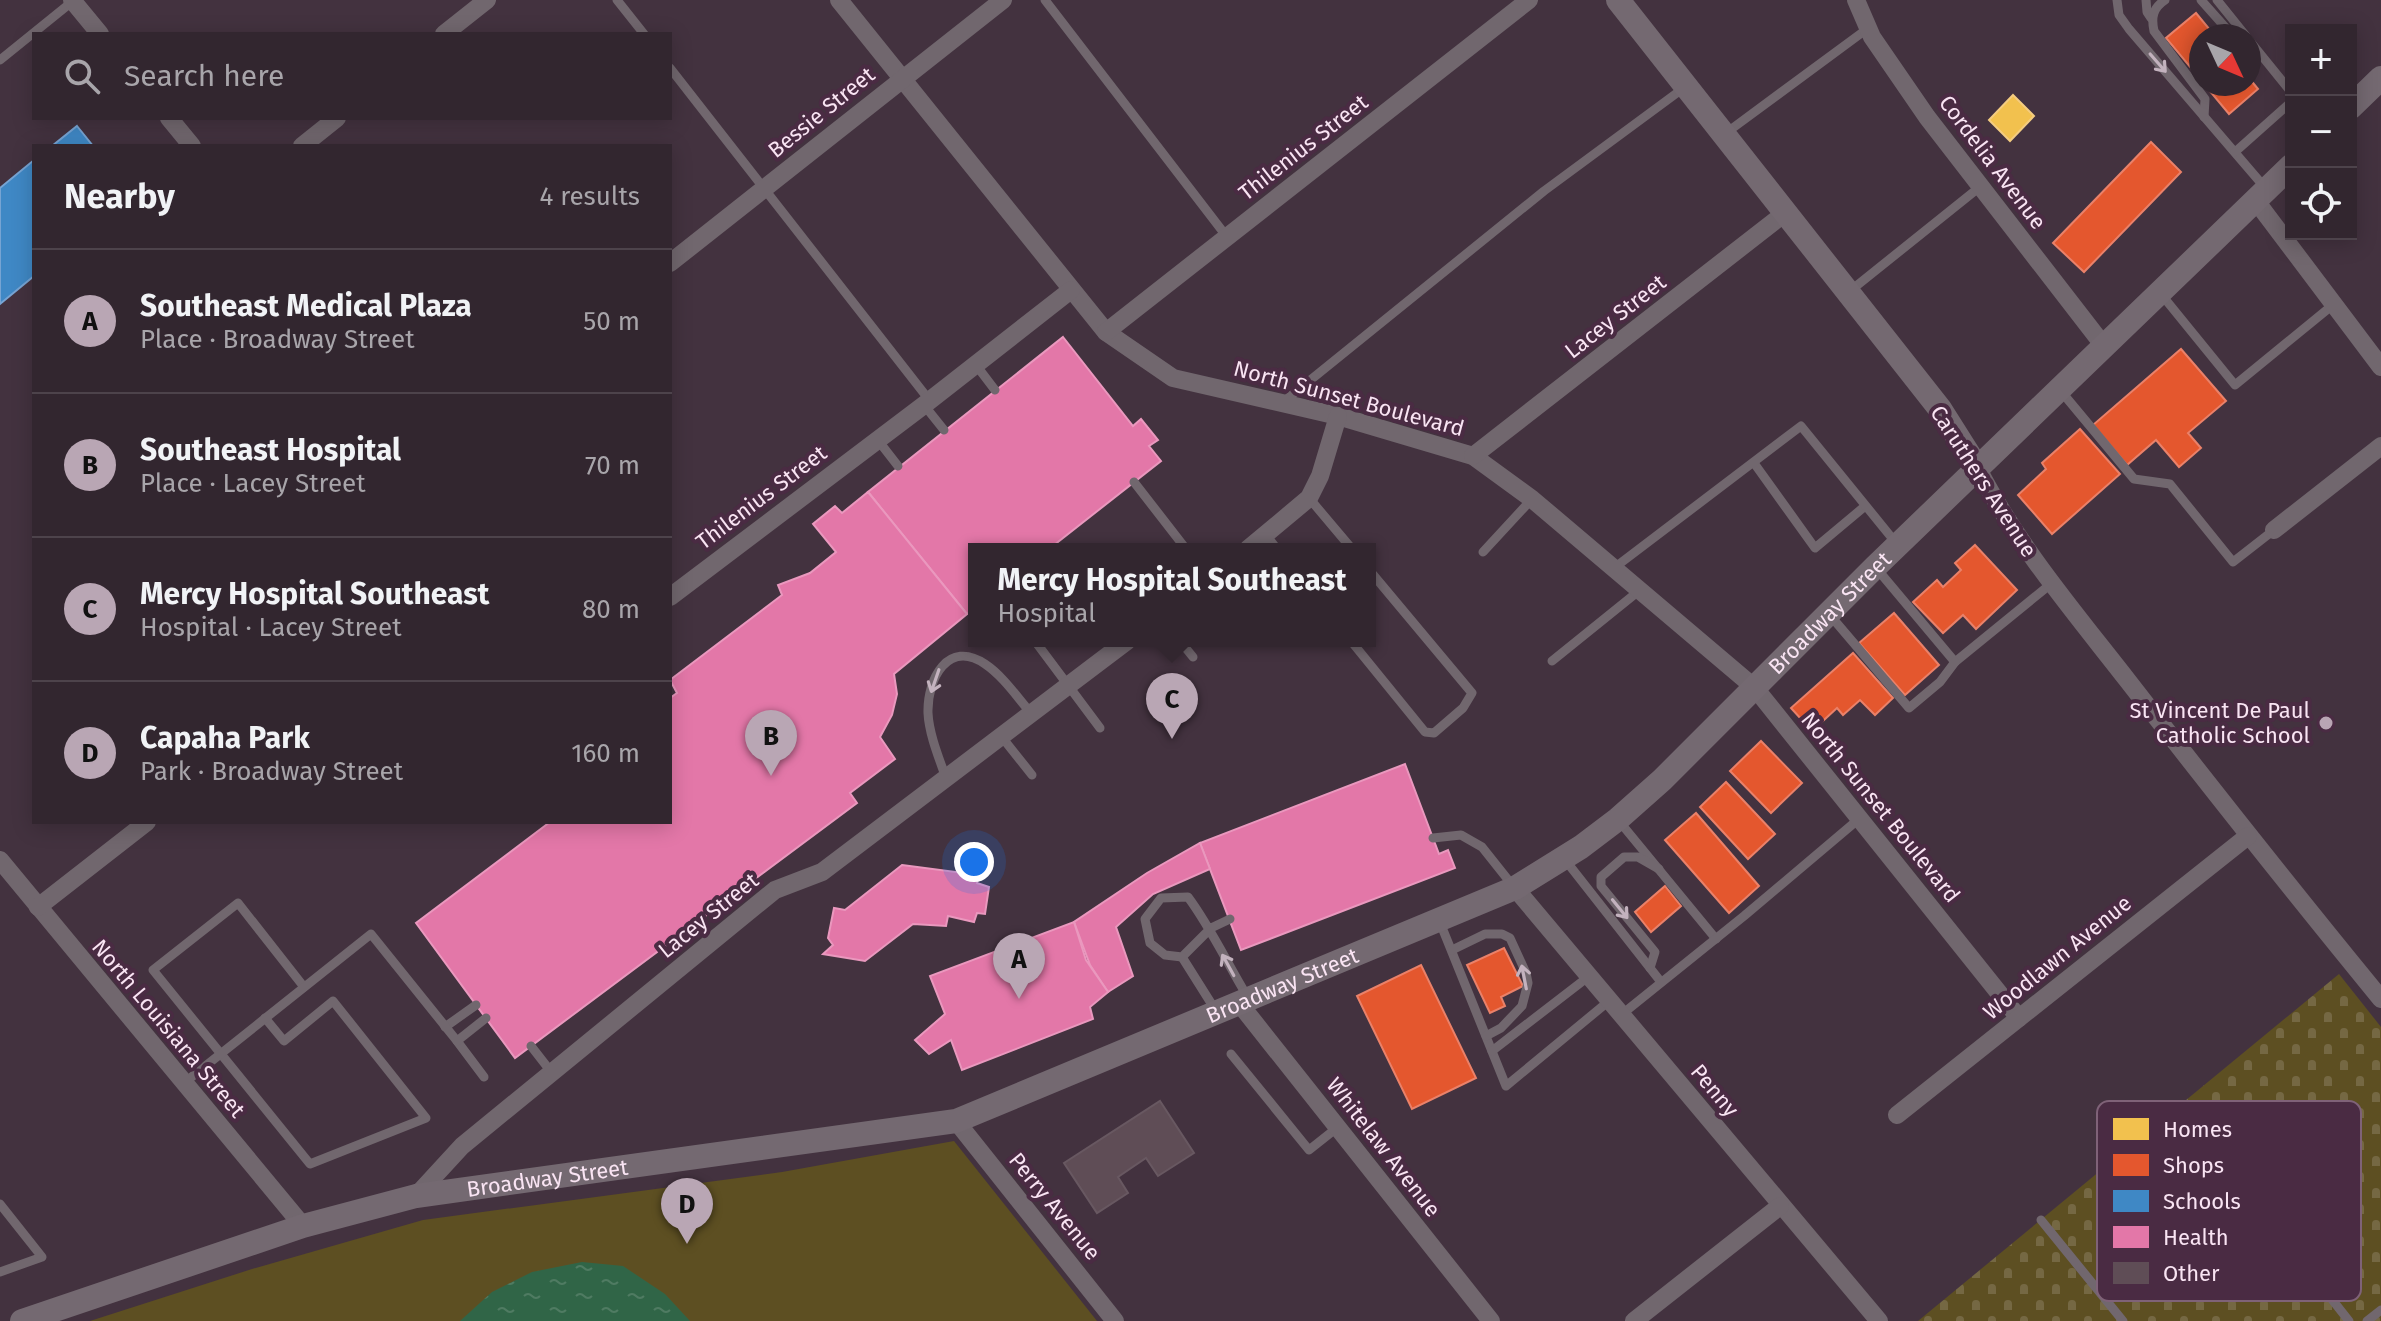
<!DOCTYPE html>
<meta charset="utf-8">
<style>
:root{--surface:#32262f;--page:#3d323b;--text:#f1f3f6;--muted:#a8a5aa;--line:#4d434b;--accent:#b9a6b4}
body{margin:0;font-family:"Fira Sans",sans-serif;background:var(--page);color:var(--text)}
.controls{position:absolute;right:24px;top:24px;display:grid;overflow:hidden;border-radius:0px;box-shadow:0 4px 20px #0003}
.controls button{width:72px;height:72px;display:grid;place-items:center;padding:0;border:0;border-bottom:2px solid var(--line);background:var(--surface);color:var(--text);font:40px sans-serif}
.compass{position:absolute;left:2189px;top:24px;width:72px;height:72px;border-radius:50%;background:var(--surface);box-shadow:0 4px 20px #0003;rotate:134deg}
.you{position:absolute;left:974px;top:862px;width:28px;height:28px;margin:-20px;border:6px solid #fff;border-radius:50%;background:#1a73e8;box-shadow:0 0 0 12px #1a73e833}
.badge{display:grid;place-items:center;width:52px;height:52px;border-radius:50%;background:var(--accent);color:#111;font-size:26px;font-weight:700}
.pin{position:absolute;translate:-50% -66px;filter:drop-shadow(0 2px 4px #0008)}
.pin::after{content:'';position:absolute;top:42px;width:28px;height:24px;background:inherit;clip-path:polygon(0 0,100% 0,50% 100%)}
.popup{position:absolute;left:968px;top:543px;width:408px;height:104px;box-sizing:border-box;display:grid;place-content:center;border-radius:0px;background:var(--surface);filter:drop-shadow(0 2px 6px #0005);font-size:26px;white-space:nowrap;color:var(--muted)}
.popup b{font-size:30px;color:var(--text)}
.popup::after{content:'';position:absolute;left:50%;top:100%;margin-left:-16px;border:16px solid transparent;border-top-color:var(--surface)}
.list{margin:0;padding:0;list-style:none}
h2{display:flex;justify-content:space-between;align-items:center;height:104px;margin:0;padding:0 32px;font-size:34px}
h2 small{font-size:26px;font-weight:400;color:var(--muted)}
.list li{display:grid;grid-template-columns:52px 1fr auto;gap:24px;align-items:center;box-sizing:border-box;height:144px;padding:0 32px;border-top:2px solid var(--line)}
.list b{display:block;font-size:30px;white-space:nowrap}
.list p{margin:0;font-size:26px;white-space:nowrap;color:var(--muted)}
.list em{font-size:26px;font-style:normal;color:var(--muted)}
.icon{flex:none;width:44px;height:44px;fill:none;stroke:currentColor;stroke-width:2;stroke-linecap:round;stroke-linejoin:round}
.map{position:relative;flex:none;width:2381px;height:1321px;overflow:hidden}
.search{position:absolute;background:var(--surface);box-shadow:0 4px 20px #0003;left:32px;top:32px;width:640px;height:88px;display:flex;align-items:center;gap:20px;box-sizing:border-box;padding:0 28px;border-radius:0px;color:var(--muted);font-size:30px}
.panel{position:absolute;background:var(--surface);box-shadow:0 4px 20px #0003;left:32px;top:144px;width:640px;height:680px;border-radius:0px}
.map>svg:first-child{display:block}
.green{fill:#5d4f22}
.cemetery{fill:url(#cemetery-stones)}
.water{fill:url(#water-ripples)}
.homes{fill:#f2c14e;stroke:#f4cc80;stroke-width:2}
.shops{fill:#e4572e;stroke:#ea8169;stroke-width:2}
.schools{fill:#3f88c5;stroke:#77a4d3;stroke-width:2}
.health{fill:#e377a8;stroke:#ea98be;stroke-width:2}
.building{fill:#5f4d56;stroke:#685861;stroke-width:2}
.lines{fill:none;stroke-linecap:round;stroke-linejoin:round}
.lane{stroke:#71676e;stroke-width:9}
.street{stroke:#71676e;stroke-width:18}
.secondary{stroke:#746971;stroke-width:24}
.oneway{stroke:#c3b2be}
.poi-dot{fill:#b9a6b4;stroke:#4a2b43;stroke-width:3}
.labels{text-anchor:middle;stroke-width:8;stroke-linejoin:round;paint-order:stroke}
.street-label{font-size:22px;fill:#f9e4f3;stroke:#4a2b43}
.poi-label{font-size:22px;fill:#f9e4f3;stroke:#4a2b43;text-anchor:end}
.key{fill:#4a2b43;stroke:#7f6278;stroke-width:2}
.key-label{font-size:22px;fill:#f9e4f3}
</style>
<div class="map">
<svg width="2381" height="1321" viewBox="0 0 2381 1321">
<defs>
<pattern id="cemetery-stones" width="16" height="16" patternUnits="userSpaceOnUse" patternTransform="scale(2)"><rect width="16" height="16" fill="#5d4f22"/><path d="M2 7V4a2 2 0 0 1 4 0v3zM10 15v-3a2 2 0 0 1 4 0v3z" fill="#756843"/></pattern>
<pattern id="water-ripples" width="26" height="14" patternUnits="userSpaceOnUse" patternTransform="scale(2)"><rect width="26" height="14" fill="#306547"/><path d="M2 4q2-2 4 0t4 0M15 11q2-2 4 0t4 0" fill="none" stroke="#4f7b62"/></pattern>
</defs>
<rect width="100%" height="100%" fill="#43323f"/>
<polygon class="green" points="954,1141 1097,1321 90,1321 252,1269 423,1220 782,1172"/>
<polygon class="cemetery" points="2339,974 2381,1027 2381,1321 1918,1321"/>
<polygon class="water" points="582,1262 623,1266 665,1294 690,1321 460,1321 492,1292 532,1272"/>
<polygon class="homes" points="2013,95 2034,116 2010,141 1989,120"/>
<g class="shops">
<polygon points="2196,13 2215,36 2201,36 2201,80 2166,38"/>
<polygon points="2249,78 2258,89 2229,114 2204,84 2249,84"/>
<polygon points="2151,142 2181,172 2084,272 2053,243"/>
<polygon points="2181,349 2226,401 2188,433 2201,448 2179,467 2156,440 2127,465 2093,425"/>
<polygon points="2080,429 2120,474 2052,534 2018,495 2046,469 2042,463"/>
<polygon points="1975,545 2017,590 1976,629 1963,615 1943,633 1913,602 1937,580 1943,587 1961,570 1955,563"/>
<polygon points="1894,613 1939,665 1905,695 1859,643"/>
<polygon points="1853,653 1893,698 1875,715 1860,700 1843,715 1837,708 1812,731 1791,708"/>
<polygon points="1761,741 1802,783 1771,813 1730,771"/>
<polygon points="1726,782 1775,834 1748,859 1700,807"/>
<polygon points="1696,813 1759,886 1729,913 1665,840"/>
<polygon points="1665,886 1681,906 1651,932 1635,912"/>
<polygon points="1504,948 1523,986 1501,997 1505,1006 1490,1013 1467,965"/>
<polygon points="1421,965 1476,1078 1412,1109 1357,996"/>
</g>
<g class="schools">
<polygon points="77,126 93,146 52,146"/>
<polygon points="34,160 34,276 0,304 0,188"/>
</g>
<g class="health">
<polygon points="1063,337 1133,426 1141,419 1158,440 1149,446 1161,461 1049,549 974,549 974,609 967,614 868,492"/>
<polygon points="868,492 967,614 894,674 897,694 892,715 880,737 895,759 850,793 857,803 515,1058 416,923 550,822 670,822 670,698 677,693 670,680 782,595 778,585 810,573 836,552 813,524 835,506 842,513"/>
<polygon points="1405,764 1439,854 1448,850 1455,868 1241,950 1200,843"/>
<polygon points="1200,843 1210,869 1153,894 1116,927 1133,976 1108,992 1090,965 1074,922 1147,873"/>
<polygon points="902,865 979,875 977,883 989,887 985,914 977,913 974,922 948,916 946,926 913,924 865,961 823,954 833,945 828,938 834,908 845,910"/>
<polygon points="1074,922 1086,960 1108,992 1090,1007 1093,1019 962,1070 951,1040 929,1054 915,1040 945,1014 930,976"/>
</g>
<polygon class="building" points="1160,1101 1194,1153 1158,1176 1146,1158 1118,1177 1128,1193 1097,1213 1064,1163"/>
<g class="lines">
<g class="lane">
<polyline points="617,0 644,34"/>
<polyline points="1045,0 1227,237"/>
<polyline points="2117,0 2119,15 2129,29 2267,190"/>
<polyline points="2146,0 2147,12 2151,18"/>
<path d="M2165,0c-12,8 -14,17 -11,31l51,68 -1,18"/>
<polyline points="2201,0 2233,36"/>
<polyline points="2217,0 2246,36"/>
<polyline points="2249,40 2291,92"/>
<polyline points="0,60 73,1"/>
<polyline points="670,68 930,401"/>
<polyline points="1726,133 1867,29"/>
<polyline points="2235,152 2291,102"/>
<polyline points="1850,291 1981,186"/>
<polyline points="2161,294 2235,385 2334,304"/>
<polyline points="976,365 995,390"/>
<polyline points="2060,390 2134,479 2170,484 2233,562 2274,530"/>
<polyline points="1282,403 1544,191 1685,87"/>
<polyline points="924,405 944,430"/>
<polyline points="877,439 898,466"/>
<polyline points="1754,463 1815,548 1864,507"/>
<polyline points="1134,482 1186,549"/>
<polyline points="1309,498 1352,549"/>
<polyline points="1266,535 1277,549"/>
<polyline points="1483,552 1532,499"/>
<polyline points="1614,568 1801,426 1896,543"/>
<polyline points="1877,569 1955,662 2052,583"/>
<polyline points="1829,614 1909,708 1940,682 1955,662"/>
<polyline points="1035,641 1100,728"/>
<polyline points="1180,641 1193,657"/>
<polyline points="1351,641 1425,732 1434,733 1463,708 1472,693 1370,571"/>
<polyline points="1552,661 1640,590"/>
<polyline points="1001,736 1032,775"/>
<path d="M946,778c-7,-20 -17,-44 -18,-65 -1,-34 20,-74 57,-49 18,12 32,33 46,49"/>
<polyline points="1619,821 1716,939"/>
<polyline points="1433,838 1461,835 1482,847 1513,886"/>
<polyline points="1566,861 1661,982"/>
<path d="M1230,919l-19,9 -29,29 -17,-2 -15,-12 -5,-24 16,-21 27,-1c23,31 39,66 59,99"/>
<polyline points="1439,920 1506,1086 1609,1001"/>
<polyline points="1452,950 1485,934 1502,934 1510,938 1526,973 1528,983 1522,1006 1501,1028 1486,1036"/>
<polyline points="1182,957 1216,1011"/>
<polyline points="1650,968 1655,952 1601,886 1601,877 1624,857 1638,857 1659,869"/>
<polyline points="1621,1015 1744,916 1860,818"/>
<polyline points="265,1018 284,1041 333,1001 426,1118 310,1164 153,970 238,903 304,987"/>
<polyline points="445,1027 476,1005"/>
<polyline points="457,1041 484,1077"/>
<polyline points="531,1046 552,1073"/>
<polyline points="1492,1051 1588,977"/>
<polyline points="1231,1054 1309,1150 1338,1127"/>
<polyline points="184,1083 371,934 457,1041 486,1018"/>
<polyline points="2179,1105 2349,1321"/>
<polyline points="0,1204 42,1257 0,1272"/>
<polyline points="2041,1220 2123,1321"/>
<polyline points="2367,1321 2381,1310"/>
</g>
<g class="street">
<polyline points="72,0 100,34"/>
<polyline points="839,0 1106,332 1173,378 1338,416 1473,456 1532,499 1755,688 2019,1018"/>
<polyline points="1856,0 1872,37 1927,117 2104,346"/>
<polyline points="444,34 487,0"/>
<polyline points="169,118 192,146"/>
<polyline points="302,146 337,118"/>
<polyline points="2256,201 2381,367"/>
<polyline points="670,263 1003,0"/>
<polyline points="1106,332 1529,0"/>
<polyline points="1473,456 1785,213"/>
<path d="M1978,469c40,77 97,144 150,212 83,107 167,213 253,318"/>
<polyline points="2274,530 2381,446"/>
<polyline points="1248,549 1309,498 1320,476 1338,416"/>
<polyline points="670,597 924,405 1071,290"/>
<polyline points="0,860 303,1226"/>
<polyline points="1515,888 1879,1321"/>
<polyline points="38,907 147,822"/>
<polyline points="1239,1003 1491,1321"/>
<polyline points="1897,1115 2248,836"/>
<polyline points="956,1121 1115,1321"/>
<polyline points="416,1196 462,1146 775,890 822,872 1127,641"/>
<polyline points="1634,1321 1780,1206"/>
</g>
<g class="secondary">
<polyline points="1618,0 1940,409 1978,469"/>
<polyline points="2351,107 2381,78"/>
<path id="s1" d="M22,1321l281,-95 113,-30 540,-75 559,-233 66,-41 37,-28 44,-39 213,-213 416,-401"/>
</g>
</g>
<defs><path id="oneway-shaft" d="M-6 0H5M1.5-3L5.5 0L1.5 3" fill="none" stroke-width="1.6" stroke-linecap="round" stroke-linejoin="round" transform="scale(2)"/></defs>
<g class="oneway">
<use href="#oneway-shaft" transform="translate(2158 63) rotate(49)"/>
<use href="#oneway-shaft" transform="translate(935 681) rotate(109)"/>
<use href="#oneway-shaft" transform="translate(1620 909) rotate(51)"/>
<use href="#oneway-shaft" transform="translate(1228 965) rotate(-119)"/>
<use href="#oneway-shaft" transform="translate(1524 977) rotate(-101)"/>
</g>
<circle class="poi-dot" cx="2326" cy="723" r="8"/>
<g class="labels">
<g class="street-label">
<text transform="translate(821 112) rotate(-39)" y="8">Bessie Street</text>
<text transform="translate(1303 147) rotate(-38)" y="8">Thilenius Street</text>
<text transform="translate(1993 162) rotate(53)" y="8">Cordelia Avenue</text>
<text transform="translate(1615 316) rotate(-38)" y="8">Lacey Street</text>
<text transform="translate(1349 398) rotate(15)" y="8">North Sunset Boulevard</text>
<text transform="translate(1984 481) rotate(57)" y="8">Caruthers Avenue</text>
<text transform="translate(761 497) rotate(-37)" y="8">Thilenius Street</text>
<text dy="8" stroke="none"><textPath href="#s1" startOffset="1984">Broadway Street</textPath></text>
<text transform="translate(1881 807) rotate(51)" y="8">North Sunset Boulevard</text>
<text transform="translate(708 915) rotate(-39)" y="8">Lacey Street</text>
<text transform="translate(2057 957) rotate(-39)" y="8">Woodlawn Avenue</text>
<text dy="8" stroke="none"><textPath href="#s1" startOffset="1312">Broadway Street</textPath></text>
<text transform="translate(169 1028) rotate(50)" y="8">North Louisiana Street</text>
<text transform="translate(1715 1090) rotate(50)" y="8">Penny</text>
<text transform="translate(1384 1147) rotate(52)" y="8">Whitelaw Avenue</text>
<text dy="8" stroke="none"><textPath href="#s1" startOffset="546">Broadway Street</textPath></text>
<text transform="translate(1055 1206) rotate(51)" y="8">Perry Avenue</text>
</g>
<g class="poi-label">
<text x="2310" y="718">St Vincent De Paul<tspan x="2310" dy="25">Catholic School</tspan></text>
</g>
</g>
<rect x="2097" y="1101" width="264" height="200" rx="12" class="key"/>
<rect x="2113" y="1118" width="36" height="22" fill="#f2c14e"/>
<rect x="2113" y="1154" width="36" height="22" fill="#e4572e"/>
<rect x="2113" y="1190" width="36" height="22" fill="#3f88c5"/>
<rect x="2113" y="1226" width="36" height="22" fill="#e377a8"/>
<rect x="2113" y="1262" width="36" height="22" fill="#5f4d56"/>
<g class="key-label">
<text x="2163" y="1137">Homes</text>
<text x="2163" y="1173">Shops</text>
<text x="2163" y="1209">Schools</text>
<text x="2163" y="1245">Health</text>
<text x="2163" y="1281">Other</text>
</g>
</svg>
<div class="controls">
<button>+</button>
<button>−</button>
<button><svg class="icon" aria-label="locate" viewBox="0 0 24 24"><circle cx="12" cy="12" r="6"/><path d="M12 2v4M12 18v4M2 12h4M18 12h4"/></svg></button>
</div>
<svg class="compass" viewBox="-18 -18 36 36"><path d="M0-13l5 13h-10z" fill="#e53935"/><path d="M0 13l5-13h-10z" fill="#a8a5aa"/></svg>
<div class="you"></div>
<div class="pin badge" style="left:1019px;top:999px">A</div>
<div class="pin badge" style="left:771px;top:776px">B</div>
<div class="pin badge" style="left:1172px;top:739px">C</div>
<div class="popup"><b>Mercy Hospital Southeast</b>Hospital</div>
<div class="pin badge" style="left:687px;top:1244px">D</div>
<div class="search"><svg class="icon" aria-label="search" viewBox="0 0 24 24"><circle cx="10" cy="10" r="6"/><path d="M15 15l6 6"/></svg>Search here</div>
<section class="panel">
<h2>Nearby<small>4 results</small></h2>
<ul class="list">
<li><span class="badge">A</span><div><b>Southeast Medical Plaza</b><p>Place · Broadway Street</p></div><em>50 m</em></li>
<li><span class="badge">B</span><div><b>Southeast Hospital</b><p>Place · Lacey Street</p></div><em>70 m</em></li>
<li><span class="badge">C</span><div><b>Mercy Hospital Southeast</b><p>Hospital · Lacey Street</p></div><em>80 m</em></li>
<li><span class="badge">D</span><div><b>Capaha Park</b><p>Park · Broadway Street</p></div><em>160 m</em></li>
</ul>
</section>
</div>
